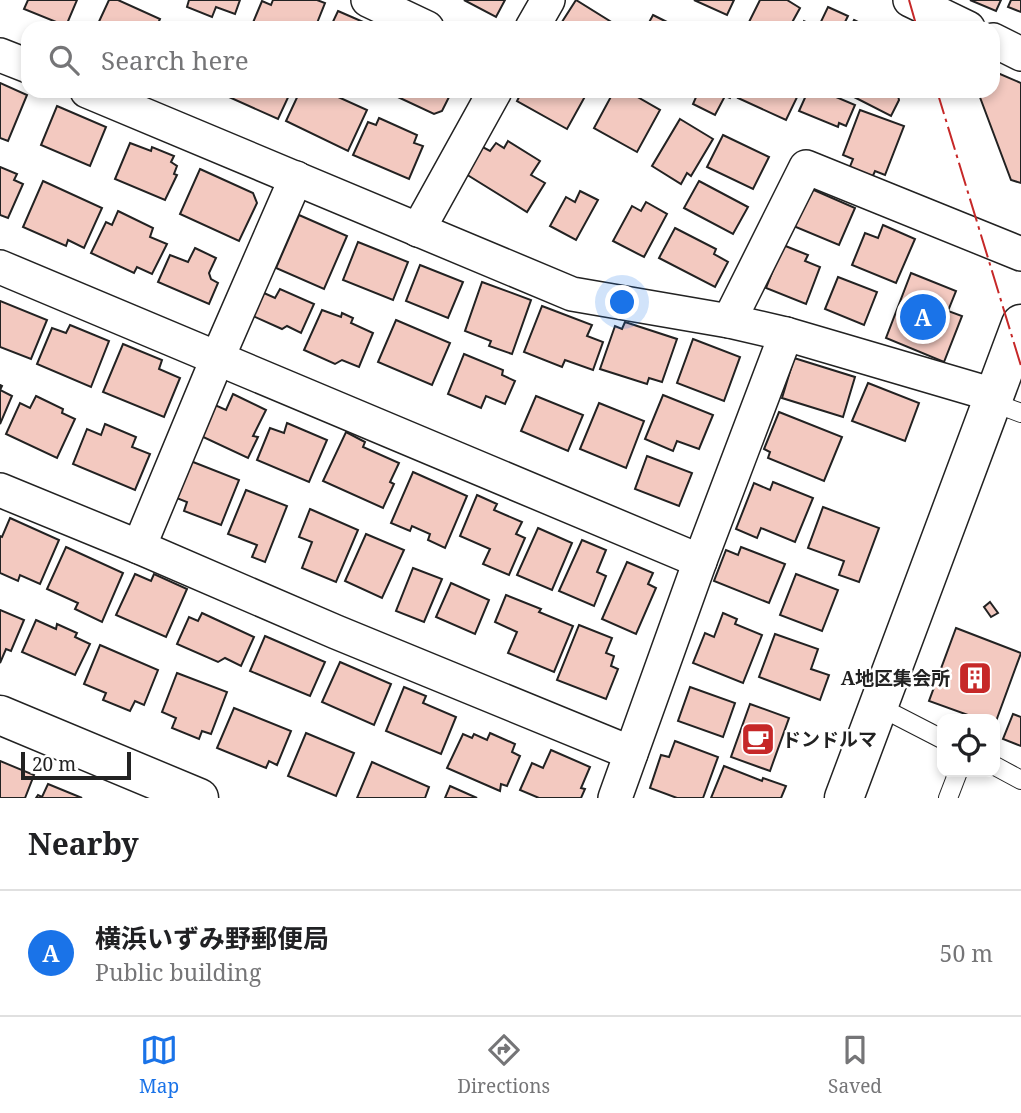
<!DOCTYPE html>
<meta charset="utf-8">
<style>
:root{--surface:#fff;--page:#f2f2f2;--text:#202124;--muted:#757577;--line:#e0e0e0;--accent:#1a73e8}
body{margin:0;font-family:"Noto Serif","Noto Sans JP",serif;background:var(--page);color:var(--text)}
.controls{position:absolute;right:21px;bottom:21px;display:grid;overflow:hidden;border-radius:14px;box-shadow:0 4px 10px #0003}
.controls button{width:63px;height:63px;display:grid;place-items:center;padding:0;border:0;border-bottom:2px solid var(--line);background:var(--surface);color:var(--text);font:35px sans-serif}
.scale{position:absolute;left:21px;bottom:18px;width:110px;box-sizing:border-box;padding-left:7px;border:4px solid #222;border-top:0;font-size:19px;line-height:24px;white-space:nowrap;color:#222;-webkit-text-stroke:5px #fff;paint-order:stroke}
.you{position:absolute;left:623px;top:303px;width:24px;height:24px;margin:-18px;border:5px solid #fff;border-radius:50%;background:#1a73e8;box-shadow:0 0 0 10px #1a73e833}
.badge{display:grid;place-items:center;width:46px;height:46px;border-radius:50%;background:var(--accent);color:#fff;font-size:23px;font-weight:700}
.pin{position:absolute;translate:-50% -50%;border:4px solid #fff;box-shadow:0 2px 7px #0006}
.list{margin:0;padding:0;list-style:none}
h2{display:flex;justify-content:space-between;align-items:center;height:91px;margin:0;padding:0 28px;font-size:30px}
h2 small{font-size:23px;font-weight:400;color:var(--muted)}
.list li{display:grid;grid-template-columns:46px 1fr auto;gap:21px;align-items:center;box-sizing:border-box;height:126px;padding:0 28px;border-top:2px solid var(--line)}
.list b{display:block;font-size:26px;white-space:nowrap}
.list p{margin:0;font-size:23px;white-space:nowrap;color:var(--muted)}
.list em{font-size:23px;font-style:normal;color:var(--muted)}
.icon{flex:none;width:38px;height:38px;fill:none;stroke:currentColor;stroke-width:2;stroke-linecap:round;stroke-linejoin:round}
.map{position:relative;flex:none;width:1021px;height:798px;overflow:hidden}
.search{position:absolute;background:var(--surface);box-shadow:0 4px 10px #0003;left:21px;right:21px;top:21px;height:77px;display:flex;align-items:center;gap:18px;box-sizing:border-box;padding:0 24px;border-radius:21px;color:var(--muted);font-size:26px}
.sheet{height:217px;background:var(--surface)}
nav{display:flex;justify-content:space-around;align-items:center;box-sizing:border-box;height:98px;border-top:2px solid var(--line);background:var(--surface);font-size:19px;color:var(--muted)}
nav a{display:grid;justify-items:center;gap:4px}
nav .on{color:var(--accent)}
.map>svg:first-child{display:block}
.building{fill:#f3c9c0;stroke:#222;stroke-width:2}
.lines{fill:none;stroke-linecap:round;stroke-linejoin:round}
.service-casing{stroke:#222;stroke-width:20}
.minor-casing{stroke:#222;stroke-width:36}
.tertiary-casing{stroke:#222;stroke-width:41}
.service{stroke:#fff;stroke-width:18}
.minor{stroke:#fff;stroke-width:33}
.tertiary{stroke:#fff;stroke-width:38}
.power{stroke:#c62828;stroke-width:2;stroke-dasharray:24 5 3.5 5;stroke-linecap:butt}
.labels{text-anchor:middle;stroke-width:5;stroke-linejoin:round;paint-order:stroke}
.poi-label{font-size:19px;font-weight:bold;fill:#222;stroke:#fff;text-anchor:end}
</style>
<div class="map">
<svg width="1021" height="798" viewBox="0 0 1021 798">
<rect width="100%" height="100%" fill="#fff"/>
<g class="building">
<polygon points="28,0 77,0 66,26 24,9"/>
<polygon points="109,0 118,0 160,19 156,28 96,28"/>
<polygon points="189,0 240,0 235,14 216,7 212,17 187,7"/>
<polygon points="273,0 317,0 325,3 315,28 260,28 252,25 262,1 271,5"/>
<polygon points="464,0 505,0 496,17"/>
<polygon points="576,0 621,28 564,28 560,25"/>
<polygon points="694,0 734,0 727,15"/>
<polygon points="760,0 787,0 800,8 789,28 756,28 748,24"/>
<polygon points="970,0 1001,0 996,11"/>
<polygon points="1011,0 1021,0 1021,12 1008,7"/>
<polygon points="828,7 848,16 842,28 801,28 804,21 818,28"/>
<polygon points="338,11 370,25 373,18 392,28 330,28"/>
<polygon points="653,15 679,28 646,28"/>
<polygon points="854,20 870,28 850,28"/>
<polygon points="993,71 1021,83 1021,183 1011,180 978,92 993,91"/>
<polygon points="0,83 27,95 8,141 0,138"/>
<polygon points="221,91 291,91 278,119 220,93"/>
<polygon points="300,91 305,93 306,91 325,91 367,110 348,151 286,121"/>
<polygon points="385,91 452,91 442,111 434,114"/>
<polygon points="522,91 588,91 567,129 517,101"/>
<polygon points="614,91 627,91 660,110 637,152 594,128"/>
<polygon points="690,91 734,91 730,98 725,96 715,115 693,104 697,95"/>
<polygon points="742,91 800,91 786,120 738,98"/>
<polygon points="808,91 822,91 855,105 846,126 839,123 838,127 799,111"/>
<polygon points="857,91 897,91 899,100 891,116 854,97"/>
<polygon points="57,106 106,127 90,166 41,145"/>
<polygon points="860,110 904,126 885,175 875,171 872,178 849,169 853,159 843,155"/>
<polygon points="379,118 417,135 414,143 423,146 409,179 353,155 368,122 376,125"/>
<polygon points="680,119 713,139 691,176 687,173 681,184 652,166"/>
<polygon points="723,135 769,157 753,189 707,167"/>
<polygon points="508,141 540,161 531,175 545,183 527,212 461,171 477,144 490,151 496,143 504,148"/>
<polygon points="130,143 151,151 152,147 174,156 171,162 177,166 174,174 177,175 165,200 115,179"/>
<polygon points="0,167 17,174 14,180 23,184 8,218 0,215"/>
<polygon points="200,169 253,193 257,203 239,241 180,214"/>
<polygon points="43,181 102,208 84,248 68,240 66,246 23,227"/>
<polygon points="699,181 748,207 733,234 684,208"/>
<polygon points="807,187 855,208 839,245 791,225"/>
<polygon points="580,191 598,200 576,240 550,226 566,197 575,202"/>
<polygon points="646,202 667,214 644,257 613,241 632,206 641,211"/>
<polygon points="118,211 153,228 150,237 167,244 152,274 137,267 134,273 91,253 106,222 112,225"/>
<polygon points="299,215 347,236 324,289 276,268"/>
<polygon points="883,225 915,239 896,283 852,265 865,233 878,238"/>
<polygon points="675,228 716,249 714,254 728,262 715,287 659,258"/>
<polygon points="358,242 408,262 393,300 343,280"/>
<polygon points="783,245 808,255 805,261 820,267 806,304 766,288"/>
<polygon points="195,248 216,258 209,273 211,279 218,283 209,304 158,282 170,255 188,262"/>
<polygon points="420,265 463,282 448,318 406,301"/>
<polygon points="911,273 956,291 948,311 962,316 944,362 886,338"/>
<polygon points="838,277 877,292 864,325 825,309"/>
<polygon points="482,282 531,300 512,354 489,346 491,341 465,331"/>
<polygon points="255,289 275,298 280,289 314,304 301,333 287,326 282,329 244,312"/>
<polygon points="0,301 47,320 31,359 0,347"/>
<polygon points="542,306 592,325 587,336 603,342 593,370 565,360 562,367 524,352"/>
<polygon points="322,310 341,317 342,313 353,318 351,323 373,333 359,367 342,360 335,364 304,350"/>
<polygon points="396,320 450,343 432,385 378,362"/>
<polygon points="625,322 677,339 662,382 649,378 647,384 600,369 615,326 622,329"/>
<polygon points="70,325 109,341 91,387 37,364 52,328 66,333"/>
<polygon points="693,339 740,357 724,401 677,383"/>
<polygon points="123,344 162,360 159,369 180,378 164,417 103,392"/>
<polygon points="464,354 503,370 502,375 515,381 505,404 486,396 481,408 448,394"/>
<polygon points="794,358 855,377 843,417 782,398"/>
<polygon points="868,383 919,403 905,441 852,421"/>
<polygon points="0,385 2,386 0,390 12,396 0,424"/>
<polygon points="233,394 266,410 253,436 258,437 248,458 201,436 215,405 226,410"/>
<polygon points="663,395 713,415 699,449 677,441 673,451 645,439"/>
<polygon points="36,396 63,409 62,413 75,419 57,458 6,434 20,403 30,408"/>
<polygon points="536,396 583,415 568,451 521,431"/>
<polygon points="599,403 644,421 626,468 580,449"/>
<polygon points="779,412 842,437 824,481 768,458 770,452 764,449"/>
<polygon points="287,423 327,440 309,482 257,460 270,428 284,433"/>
<polygon points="105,424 136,437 132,447 150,454 135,490 73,464 87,429 101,435"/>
<polygon points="346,432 365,442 363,447 399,463 390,482 394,484 383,508 323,481"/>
<polygon points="647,456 692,473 679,506 635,489"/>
<polygon points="188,460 239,480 221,525 184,511 187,502 174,497"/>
<polygon points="413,472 467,496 445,548 428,540 430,534 412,526 410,531 391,523"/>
<polygon points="773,482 813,498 795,542 761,528 757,538 736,529 754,483 770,490"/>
<polygon points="246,490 287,506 265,562 252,557 257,545 228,534"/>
<polygon points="477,495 497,504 494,510 522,522 516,534 525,538 509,575 483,564 490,549 460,536"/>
<polygon points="823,507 879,528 859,582 839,575 844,561 808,548"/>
<polygon points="310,509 358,530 336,582 302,568 312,542 299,537"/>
<polygon points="10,518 59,540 40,584 20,575 18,581 0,573 0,536 2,537"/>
<polygon points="538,528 572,543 552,590 517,575"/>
<polygon points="366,534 404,550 382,598 345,581"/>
<polygon points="582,540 606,550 597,572 606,576 594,606 559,591"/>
<polygon points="66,547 123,573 102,622 75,609 78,603 47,589"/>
<polygon points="741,547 785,564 769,603 714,581 726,550 738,555"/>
<polygon points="627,562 653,573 648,584 656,588 636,634 602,619"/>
<polygon points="413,568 442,579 424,622 396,611"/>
<polygon points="135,574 151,581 154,574 187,589 166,637 116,615"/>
<polygon points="796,574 838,590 822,631 780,615"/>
<polygon points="451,583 489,600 475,634 436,617"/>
<polygon points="506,595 541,609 539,612 573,626 554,672 508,653 517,632 495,622"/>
<polygon points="990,602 998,613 991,617 984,607"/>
<polygon points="0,610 24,620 11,651 6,649 0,663"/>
<polygon points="202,613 254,637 241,666 225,658 218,662 177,644 189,617 198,621"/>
<polygon points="723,613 737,619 735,624 762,635 743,683 693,663 705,633 714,637"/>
<polygon points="36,620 56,629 57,624 77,633 75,637 90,644 75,675 22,652"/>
<polygon points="579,625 612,638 606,653 614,656 611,666 618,669 606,699 557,680"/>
<polygon points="956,628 1021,653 995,724 995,719 979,719 929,701"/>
<polygon points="775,634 818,649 811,669 829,675 820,700 759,677"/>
<polygon points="265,636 325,662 310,696 250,671"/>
<polygon points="100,645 158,670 144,705 135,701 130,711 103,700 106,693 84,684"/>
<polygon points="340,662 391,684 374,725 322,702"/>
<polygon points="177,673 227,692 211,734 202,731 199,739 172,728 176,718 162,712"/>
<polygon points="404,687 426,696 423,703 456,717 441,754 386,731"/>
<polygon points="690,687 735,703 723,737 678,721"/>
<polygon points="750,704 789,718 770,771 731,757"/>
<polygon points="234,708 291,731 277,765 269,761 266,768 217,748"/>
<polygon points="1013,714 1021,717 1021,746 1003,739"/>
<polygon points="306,733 354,753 336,796 288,776"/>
<polygon points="490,733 515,744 512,752 520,756 507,786 501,784 500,791 447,768 463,734 472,738 474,734 487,740"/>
<polygon points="675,741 718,757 703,798 677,798 650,788 661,755 669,757"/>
<polygon points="551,750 590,767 581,788 585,789 581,798 539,798 520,790 532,763 543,768"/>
<polygon points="0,761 34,775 25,798 0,798"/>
<polygon points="372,762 429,787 425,798 357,798"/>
<polygon points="724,766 762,781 763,778 786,786 781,798 711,798"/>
<polygon points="48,784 82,798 36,798 38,795 42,797"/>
<polygon points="450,786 477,798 445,798"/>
</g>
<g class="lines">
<g class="service-casing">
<g id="service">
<polyline points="992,402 1021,413"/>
<polyline points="878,706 942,739"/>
<polyline points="995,766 1021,780"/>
<polyline points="948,798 958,772"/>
</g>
</g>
<g class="minor-casing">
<g id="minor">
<polyline points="368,0 427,28"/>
<polyline points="910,0 968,28"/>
<polyline points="532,28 548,0"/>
<polyline points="993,40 1021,54"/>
<polyline points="0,55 28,66"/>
<polyline points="87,91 572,294 729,321 786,334 994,395"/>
<polyline points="418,230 495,91"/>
<polyline points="0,267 700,561"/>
<polyline points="729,321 806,167 1021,254"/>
<polyline points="0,490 139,547 336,632 631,753"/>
<polyline points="139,547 218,357 296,178"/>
<polyline points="615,798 700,561 786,334"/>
</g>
</g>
<g class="tertiary-casing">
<g id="tertiary">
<polyline points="0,715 199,798"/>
<polyline points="844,798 1021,324"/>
</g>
</g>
<use href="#service" class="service"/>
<use href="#minor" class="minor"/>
<use href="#tertiary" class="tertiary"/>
<g class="power">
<polyline points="909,0 917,28"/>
<polyline points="937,91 1021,366"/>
</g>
</g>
<defs>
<g id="building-square" transform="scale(1.75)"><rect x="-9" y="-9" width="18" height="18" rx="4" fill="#c62828" stroke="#fff"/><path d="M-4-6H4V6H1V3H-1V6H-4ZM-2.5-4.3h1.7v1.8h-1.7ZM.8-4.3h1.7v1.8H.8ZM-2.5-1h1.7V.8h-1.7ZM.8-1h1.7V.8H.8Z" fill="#fff"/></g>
<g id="cafe-square" transform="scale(1.75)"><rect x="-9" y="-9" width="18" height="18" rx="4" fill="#c62828" stroke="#fff"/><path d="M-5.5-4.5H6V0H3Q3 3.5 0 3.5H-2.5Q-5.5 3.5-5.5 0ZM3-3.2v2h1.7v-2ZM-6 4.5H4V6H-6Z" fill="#fff"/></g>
</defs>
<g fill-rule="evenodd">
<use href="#building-square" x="975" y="678"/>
<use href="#cafe-square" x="758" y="739"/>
</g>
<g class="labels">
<g class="poi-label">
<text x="950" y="685">A地区集会所</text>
<text x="782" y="746" text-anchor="start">ドンドルマ</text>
</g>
</g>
</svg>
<div class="controls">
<button><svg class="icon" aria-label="locate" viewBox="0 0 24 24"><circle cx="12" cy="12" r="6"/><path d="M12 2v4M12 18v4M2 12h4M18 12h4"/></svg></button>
</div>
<div class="scale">20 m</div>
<div class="you"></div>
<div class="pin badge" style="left:923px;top:317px">A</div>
<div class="search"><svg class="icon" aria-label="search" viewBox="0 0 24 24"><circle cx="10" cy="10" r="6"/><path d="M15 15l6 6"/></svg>Search here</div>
</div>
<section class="sheet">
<h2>Nearby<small></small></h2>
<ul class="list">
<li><span class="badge">A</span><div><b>横浜いずみ野郵便局</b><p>Public building</p></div><em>50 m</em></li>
</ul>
</section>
<nav>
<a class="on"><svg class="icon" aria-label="map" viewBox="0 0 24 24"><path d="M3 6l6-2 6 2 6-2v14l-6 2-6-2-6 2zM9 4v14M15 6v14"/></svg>Map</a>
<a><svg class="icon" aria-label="directions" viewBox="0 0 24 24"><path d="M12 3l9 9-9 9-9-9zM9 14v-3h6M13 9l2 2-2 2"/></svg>Directions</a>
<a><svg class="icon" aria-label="saved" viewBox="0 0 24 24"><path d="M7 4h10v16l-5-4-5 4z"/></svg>Saved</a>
</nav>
